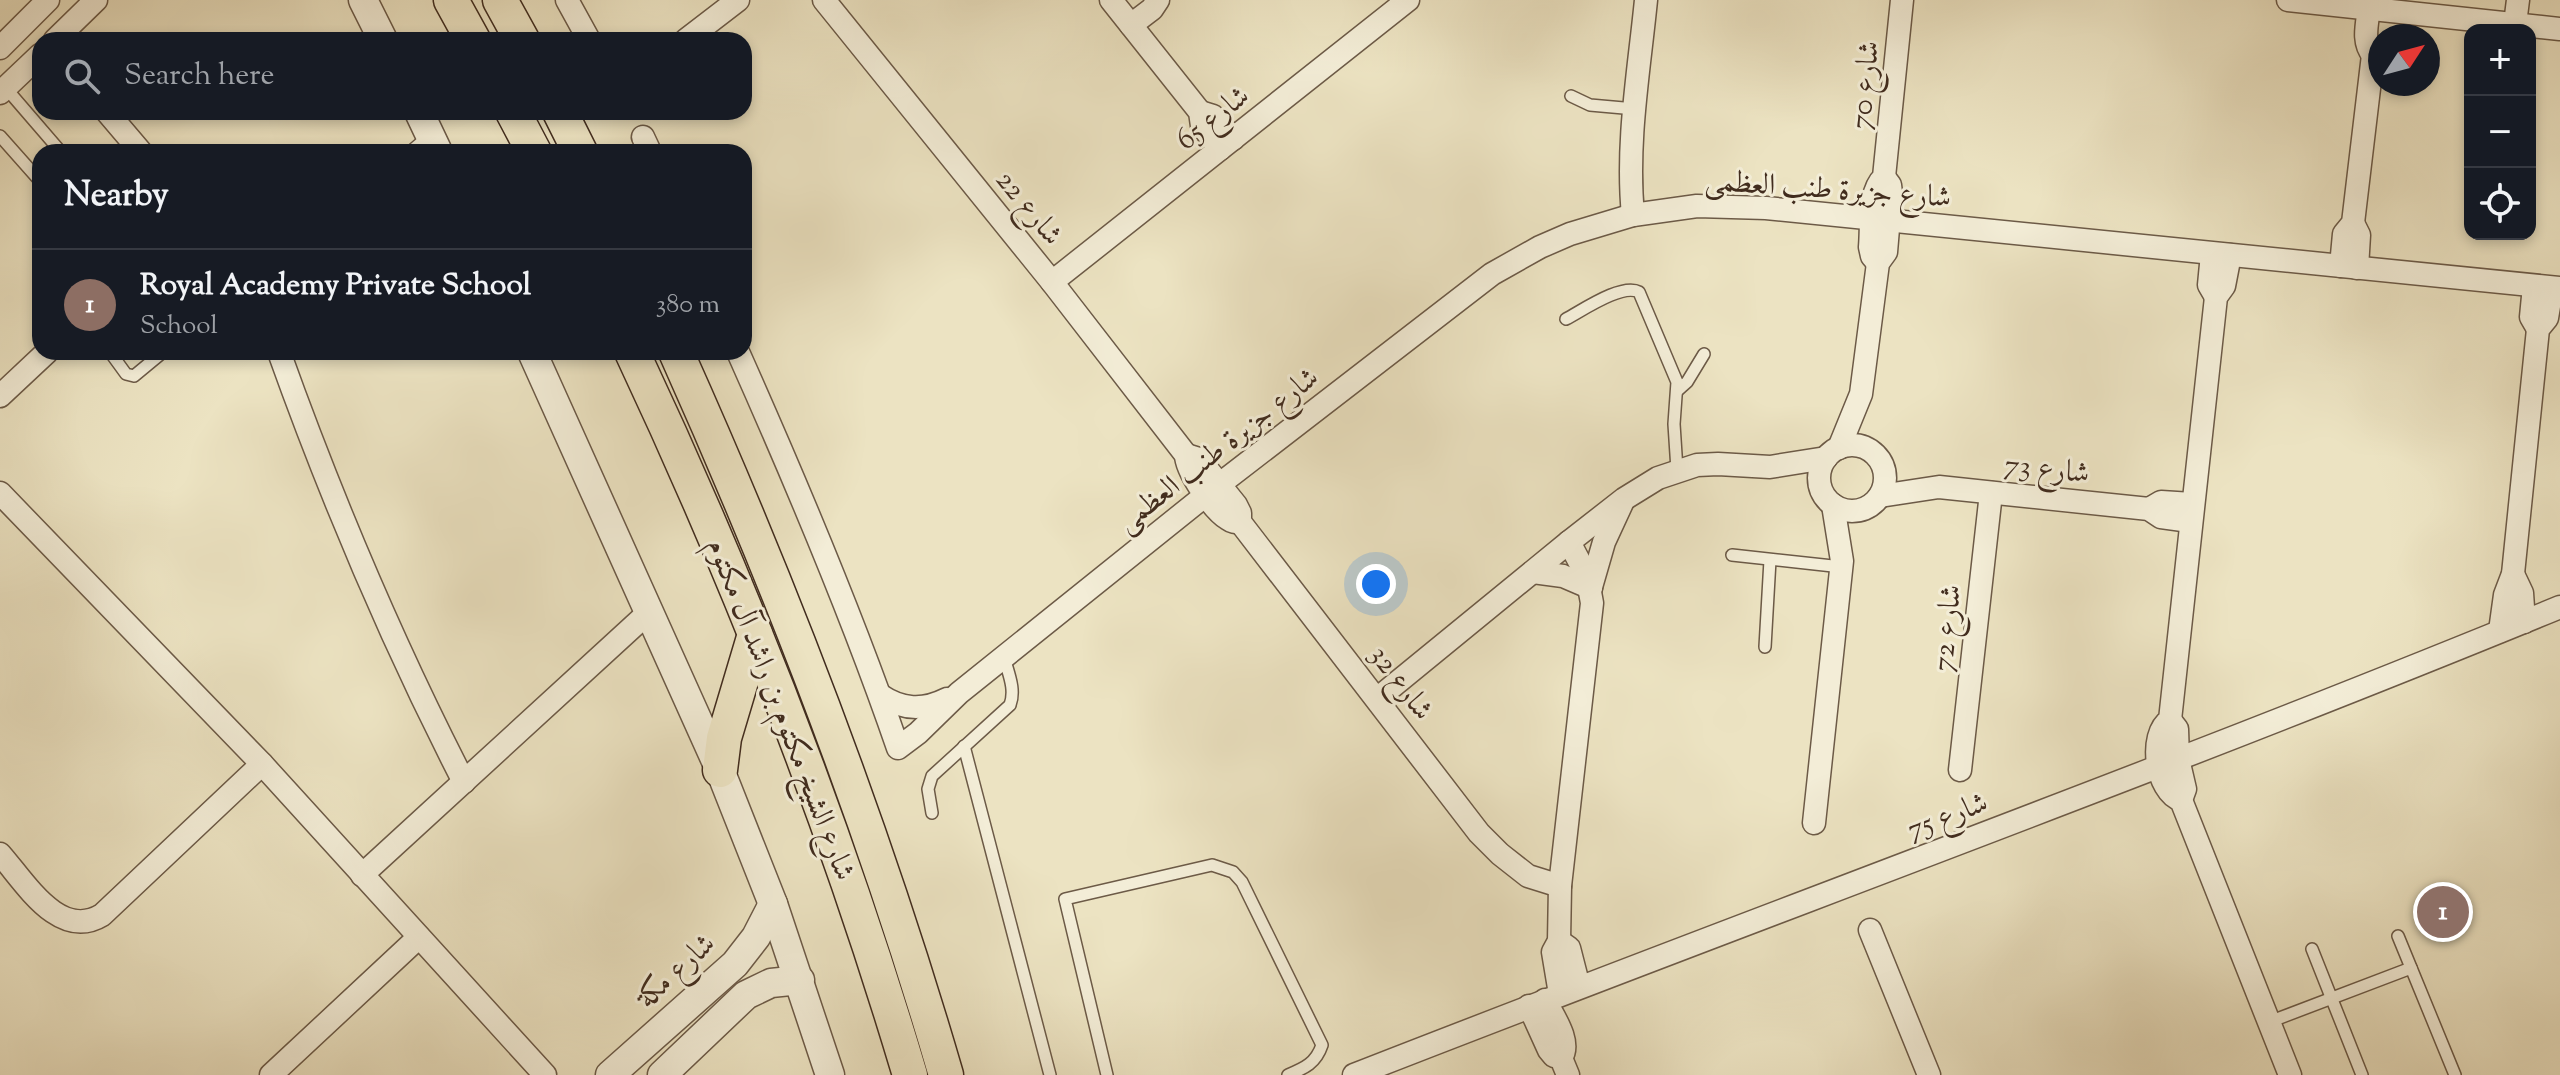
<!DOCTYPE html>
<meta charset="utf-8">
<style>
:root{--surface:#171b24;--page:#20242c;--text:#f1f3f6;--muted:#9ea1a6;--line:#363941;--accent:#c59692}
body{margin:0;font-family:"Sorts Mill Goudy",Amiri,serif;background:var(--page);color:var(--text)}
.controls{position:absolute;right:24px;top:24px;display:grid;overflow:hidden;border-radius:16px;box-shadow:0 4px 12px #0003}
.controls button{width:72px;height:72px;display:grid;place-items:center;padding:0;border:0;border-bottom:2px solid var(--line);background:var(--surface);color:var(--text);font:40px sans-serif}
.compass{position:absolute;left:2368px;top:24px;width:72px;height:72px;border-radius:50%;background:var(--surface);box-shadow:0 4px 12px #0003;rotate:54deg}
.you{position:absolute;left:1376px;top:584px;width:28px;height:28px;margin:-20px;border:6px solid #fff;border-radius:50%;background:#1a73e8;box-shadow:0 0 0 12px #1a73e833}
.badge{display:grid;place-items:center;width:52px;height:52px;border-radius:50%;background:var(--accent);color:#fff;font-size:26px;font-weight:700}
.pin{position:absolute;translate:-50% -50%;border:4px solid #fff;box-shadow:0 2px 8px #0006}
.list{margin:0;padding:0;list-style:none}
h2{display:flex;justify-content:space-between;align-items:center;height:104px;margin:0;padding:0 32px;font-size:34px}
h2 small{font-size:26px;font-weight:400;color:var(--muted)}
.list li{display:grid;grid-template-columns:52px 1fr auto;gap:24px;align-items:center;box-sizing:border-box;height:112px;padding:0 32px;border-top:2px solid var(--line)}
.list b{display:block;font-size:30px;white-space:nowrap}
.list p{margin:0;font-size:26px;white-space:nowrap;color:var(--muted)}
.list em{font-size:26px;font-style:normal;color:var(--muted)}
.icon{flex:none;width:44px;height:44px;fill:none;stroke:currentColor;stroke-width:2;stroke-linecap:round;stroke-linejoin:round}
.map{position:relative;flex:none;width:2560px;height:1075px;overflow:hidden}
.search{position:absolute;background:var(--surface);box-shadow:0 4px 12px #0003;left:32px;top:32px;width:720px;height:88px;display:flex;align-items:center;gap:20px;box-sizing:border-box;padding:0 28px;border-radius:24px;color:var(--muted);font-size:30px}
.panel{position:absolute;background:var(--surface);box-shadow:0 4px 12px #0003;left:32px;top:144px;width:720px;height:216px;border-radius:24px}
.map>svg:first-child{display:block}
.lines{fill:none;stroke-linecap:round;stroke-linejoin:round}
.service-casing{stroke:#6c5a47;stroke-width:14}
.minor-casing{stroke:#6c5a47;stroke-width:25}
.tertiary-casing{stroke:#6c5a47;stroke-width:31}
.primary-casing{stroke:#412c1e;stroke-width:37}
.service{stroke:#f3edd7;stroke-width:11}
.minor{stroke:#f3edd7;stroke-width:22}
.tertiary{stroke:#f3edd7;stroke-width:28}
.primary{stroke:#ece3c2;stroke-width:34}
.labels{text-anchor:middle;stroke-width:6;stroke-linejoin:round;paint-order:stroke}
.street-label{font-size:30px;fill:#412c1e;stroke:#f3edd7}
</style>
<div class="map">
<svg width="2560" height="1075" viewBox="0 0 2560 1075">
<rect width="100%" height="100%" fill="#ece3c2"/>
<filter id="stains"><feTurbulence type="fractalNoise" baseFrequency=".0025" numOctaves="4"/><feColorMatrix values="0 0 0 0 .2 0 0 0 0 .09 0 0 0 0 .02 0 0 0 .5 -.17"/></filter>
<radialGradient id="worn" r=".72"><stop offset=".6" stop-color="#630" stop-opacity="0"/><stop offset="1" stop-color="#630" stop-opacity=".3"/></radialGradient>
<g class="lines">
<g class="service-casing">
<g id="service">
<polyline points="5,87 61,152"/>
<polyline points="1571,96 1590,105 1635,109"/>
<polyline points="0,136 40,181"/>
<polyline points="410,152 430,135"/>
<path d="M1566,319c17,-9 56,-36 73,-27l38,90 -3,42 3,46"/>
<polyline points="110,352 126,374 134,376 163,352"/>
<polyline points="1677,391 1687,382 1704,354"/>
<polyline points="1732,555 1842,567"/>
<polyline points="1765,647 1770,560"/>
<polyline points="964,746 1050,1075"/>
<path d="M932,813l-4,-24 4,-13 78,-71c6,-16 -2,-32 -6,-48"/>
<polyline points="2398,936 2455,1075"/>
<polyline points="2312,949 2362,1075"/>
<polyline points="2269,1022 2411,968"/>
<path d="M1107,1075l-42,-176 147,-34 21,7 9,10 80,163c-6,18 -17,23 -34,30"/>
</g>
</g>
<g class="minor-casing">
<g id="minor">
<polyline points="567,0 589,40"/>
<path d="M824,0l228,282 134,173c0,16 28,56 42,64 4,3 7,3 12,3"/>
<polyline points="1111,0 1200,112 1202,126 1220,149"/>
<polyline points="2288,0 2560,29"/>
<path d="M2369,8c-2,17 -7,34 4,47"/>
<polyline points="2515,24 2518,0"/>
<polyline points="1131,25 1152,9 1158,0"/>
<polyline points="55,40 96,0"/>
<polyline points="686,40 738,0"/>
<polyline points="0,48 48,0"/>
<polyline points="0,93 40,55"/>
<polyline points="107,112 141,152"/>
<polyline points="1200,112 1213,116 1233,139"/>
<polyline points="643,137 650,152"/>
<path d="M1633,215c-7,-72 6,-144 13,-215"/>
<polyline points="2353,223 2359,235 2357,268"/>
<polyline points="2212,254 2209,285 2216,297"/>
<path d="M2230,255l-6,31 -8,11 -46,423c-22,14 -14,72 11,80l109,275"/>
<path d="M1878,263l-6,-7 -2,-9c2,-21 -2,-55 14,-70l18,-177"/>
<polyline points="2341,266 2344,234 2353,223 2373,55 2380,47"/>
<polyline points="1052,282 1408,0"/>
<polyline points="2534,286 2531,317 2538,329"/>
<path d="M279,352c53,148 113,290 185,430"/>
<path d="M738,352c58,130 114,262 160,396l20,-15 41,-40 248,-199 285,-220 48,-27 30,-13 63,-19 64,-9 69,2 794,80"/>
<polyline points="0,396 47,352"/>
<circle cx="1852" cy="478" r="33"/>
<polyline points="1839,448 1861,394 1878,263 1886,252 1891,193 1890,185 1884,177"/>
<polyline points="1186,455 1199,459 1236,505 1240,513 1240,522 1479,833 1500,854 1528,876 1560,886"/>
<polyline points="0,493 262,764 545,1075"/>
<polyline points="1880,496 1939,487 2149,509 2161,517 2190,521"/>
<polyline points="2149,509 2161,502 2192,504"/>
<polyline points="1533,572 1563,576 1591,588"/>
<polyline points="2513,574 2522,593 2524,622"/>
<polyline points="1591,587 1604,542 1622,503"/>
<polyline points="2500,631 2505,595 2513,574 2538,329 2547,318 2552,288"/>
<path d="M880,695c22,15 43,16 67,4"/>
<polyline points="1377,699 1569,542 1624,499 1658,478 1697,465 1718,464 1770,467 1826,458"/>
<polyline points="2170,720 2177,729 2178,759 2185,789 2181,800"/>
<polyline points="1960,770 1991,493"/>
<polyline points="1814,823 1842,561 1833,505"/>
<path d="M0,854c25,28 59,87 102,61l160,-151"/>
<polyline points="362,875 650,611"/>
<polyline points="1870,930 1929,1075"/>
<polyline points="1559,941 1569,948 1579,987"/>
<polyline points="1560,994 1553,952 1559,941 1560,886 1592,603 1587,576 1569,542"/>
<path d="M1545,1000c8,16 27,42 16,58"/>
<polyline points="1529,1006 1549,1050 1554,1056 1561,1058 1568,1075"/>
<polyline points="271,1075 419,937"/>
<path d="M1354,1075c401,-157 807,-304 1206,-468"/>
</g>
</g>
<g class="tertiary-casing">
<g id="tertiary">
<polyline points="363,0 383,40"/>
<polyline points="419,112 438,152"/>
<polyline points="532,352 720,770 773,904 830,1075"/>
<polyline points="610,1075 735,964 756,937 773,904"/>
<polyline points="662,1075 746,995 771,983 800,980"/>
</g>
</g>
<g class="primary-casing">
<g id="primary">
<polyline points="451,0 473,40"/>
<polyline points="500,0 522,40"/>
<polyline points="513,112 534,152"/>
<polyline points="560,112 580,152"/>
<path d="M632,352c110,234 204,475 278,723"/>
<path d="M676,352c105,234 198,476 270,723"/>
<polyline points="720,770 724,738 755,634"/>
</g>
</g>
<use href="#service" class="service"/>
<use href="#minor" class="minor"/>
<use href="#tertiary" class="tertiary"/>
<use href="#primary" class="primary"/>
</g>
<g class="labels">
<g class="street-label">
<text transform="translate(1864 85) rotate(-84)" y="10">شارع 70</text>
<text transform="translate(1212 117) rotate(-38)" y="10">شارع 65</text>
<text transform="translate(1828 188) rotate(4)" y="10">شارع جزيرة طنب العظمى</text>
<text transform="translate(1030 207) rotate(51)" y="10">شارع 22</text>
<text transform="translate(1217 449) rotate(-38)" y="10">شارع جزيرة طنب العظمى</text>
<text transform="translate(2047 468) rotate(6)" y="10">شارع 73</text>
<text transform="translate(1946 628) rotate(-84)" y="10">شارع 72</text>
<text transform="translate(1402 682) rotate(53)" y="10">شارع 32</text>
<text transform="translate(782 709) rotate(69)" y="10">شارع الشيخ مكتوم بن راشد آل مكتوم</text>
<text transform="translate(1947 815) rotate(-21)" y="10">شارع 75</text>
<text transform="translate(675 970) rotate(-42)" y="10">شارع مكة</text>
</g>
</g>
<rect width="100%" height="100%" filter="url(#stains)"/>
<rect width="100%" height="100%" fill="url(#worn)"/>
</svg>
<div class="controls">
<button>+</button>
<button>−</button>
<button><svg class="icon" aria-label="locate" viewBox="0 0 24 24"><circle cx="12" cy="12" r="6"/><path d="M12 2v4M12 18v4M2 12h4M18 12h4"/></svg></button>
</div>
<svg class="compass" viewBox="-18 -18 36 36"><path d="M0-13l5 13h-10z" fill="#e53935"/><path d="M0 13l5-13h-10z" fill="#9ea1a6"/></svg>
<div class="you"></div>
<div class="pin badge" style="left:2443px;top:912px;background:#8d6e63">1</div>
<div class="search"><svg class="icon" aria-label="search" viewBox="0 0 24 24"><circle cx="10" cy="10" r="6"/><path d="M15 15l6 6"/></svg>Search here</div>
<section class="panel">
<h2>Nearby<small></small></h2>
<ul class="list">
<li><span class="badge" style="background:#8d6e63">1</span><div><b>Royal Academy Private School</b><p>School</p></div><em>380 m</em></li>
</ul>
</section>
</div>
